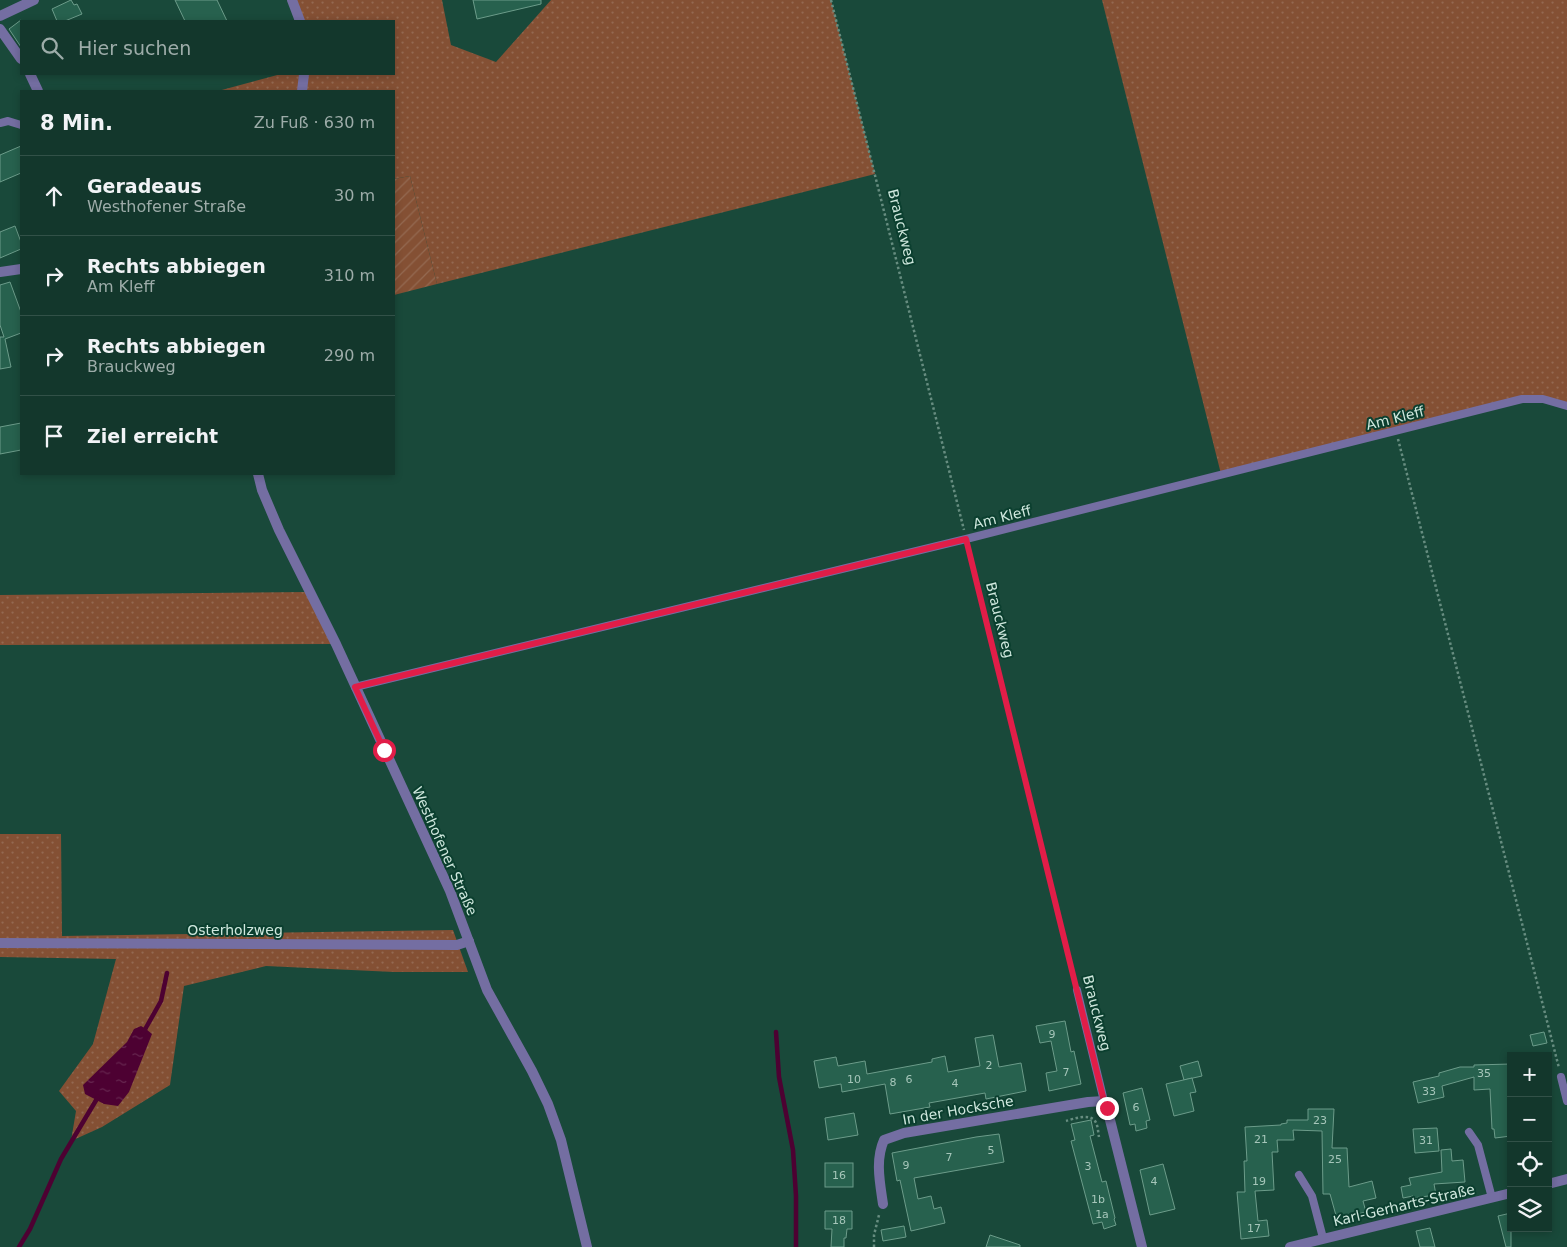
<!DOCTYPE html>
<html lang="de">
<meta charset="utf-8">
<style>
:root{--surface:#13372c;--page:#204238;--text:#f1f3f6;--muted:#9daca9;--line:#325148}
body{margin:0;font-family:"DejaVu Sans",sans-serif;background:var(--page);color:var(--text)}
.controls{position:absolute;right:15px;bottom:15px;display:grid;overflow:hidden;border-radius:0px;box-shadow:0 2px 8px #0003}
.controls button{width:45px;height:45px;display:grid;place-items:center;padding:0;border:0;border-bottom:1px solid var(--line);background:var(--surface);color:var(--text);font:25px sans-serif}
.stop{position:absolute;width:15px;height:15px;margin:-11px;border:4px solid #e11d48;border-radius:50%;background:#fff}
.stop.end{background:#e11d48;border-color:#fff;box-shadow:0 1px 5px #0008}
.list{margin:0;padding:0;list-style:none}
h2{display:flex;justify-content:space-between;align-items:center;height:65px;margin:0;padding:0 20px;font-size:21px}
h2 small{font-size:16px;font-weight:400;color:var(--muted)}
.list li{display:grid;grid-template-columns:32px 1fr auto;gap:15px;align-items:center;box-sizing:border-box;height:80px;padding:0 20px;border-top:1px solid var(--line)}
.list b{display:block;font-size:19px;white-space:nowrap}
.list p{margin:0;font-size:16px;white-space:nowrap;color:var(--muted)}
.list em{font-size:16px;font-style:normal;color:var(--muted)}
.icon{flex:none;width:28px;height:28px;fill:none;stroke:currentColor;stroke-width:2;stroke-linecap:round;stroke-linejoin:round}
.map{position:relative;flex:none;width:1567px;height:1247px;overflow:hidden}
.search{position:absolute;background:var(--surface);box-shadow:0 2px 8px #0003;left:20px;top:20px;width:375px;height:55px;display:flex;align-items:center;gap:12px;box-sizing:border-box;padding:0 18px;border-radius:0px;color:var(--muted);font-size:19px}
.panel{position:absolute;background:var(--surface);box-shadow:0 2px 8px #0003;left:20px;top:90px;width:375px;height:385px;border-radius:0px}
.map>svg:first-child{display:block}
.grass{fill:url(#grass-dots)}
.garden{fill:url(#garden-furrows)}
.water{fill:url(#water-ripples)}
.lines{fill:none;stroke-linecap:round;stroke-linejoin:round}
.stream{stroke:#4d0132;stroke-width:4.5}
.building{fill:#27614e;stroke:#6c9c8a}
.path{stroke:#678d80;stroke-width:2.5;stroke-dasharray:2.5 2.5;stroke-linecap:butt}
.service{stroke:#746ea2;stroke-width:8}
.minor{stroke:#746ea2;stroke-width:10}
.tertiary{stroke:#746ea2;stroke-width:10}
.route{stroke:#e11d48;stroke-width:6}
.labels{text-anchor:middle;stroke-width:4;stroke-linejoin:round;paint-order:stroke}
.number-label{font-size:11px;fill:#a6c6ba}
.street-label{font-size:14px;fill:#d0e8de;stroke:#0b3f2f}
</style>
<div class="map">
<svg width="1567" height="1247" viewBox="0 0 1567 1247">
<defs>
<pattern id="grass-dots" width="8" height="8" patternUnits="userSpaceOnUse" patternTransform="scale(1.25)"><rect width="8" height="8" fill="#845034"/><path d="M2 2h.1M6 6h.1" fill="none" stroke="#946951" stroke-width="1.8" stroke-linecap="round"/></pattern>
<pattern id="garden-furrows" width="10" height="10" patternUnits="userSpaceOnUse" patternTransform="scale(1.25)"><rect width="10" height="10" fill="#845034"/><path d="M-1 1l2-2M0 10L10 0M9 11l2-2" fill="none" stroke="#946951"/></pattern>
<pattern id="water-ripples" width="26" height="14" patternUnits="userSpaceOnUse" patternTransform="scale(1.25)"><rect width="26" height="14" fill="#4d0132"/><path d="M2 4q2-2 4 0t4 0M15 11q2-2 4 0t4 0" fill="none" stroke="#66264f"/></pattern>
</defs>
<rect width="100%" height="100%" fill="#19493a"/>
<g class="grass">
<polygon points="292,0 442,0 451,45 496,62 551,0 831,0 875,174 437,284 410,176 394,179 394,91 218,91 281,74 394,74 394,21 300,21"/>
<polygon points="1102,0 1567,0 1567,406 1522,399 1221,474"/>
<polygon points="310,592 336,644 0,645 0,595"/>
<polygon points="0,834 61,834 62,936 453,930 468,972 394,972 266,966 184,986 170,1085 102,1127 71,1141 76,1111 59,1091 93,1044 116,959 0,957"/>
</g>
<polygon class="garden" points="410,176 437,284 394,295 394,179"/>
<polygon class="water" points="141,1026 146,1029 152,1034 129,1092 118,1106 104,1104 85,1094 83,1085 127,1042 134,1029"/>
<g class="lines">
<g class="stream">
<polyline points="776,1032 779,1077 793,1150 796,1196 796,1247"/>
<polyline points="143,1033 161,1001 167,973"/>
<polyline points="19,1247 30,1229 61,1159 98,1097"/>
</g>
</g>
<g class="building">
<polygon points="71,0 74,5 77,4 82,14 65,21 57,21 52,9"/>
<polygon points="175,0 217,0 227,21 185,21"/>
<polygon points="473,0 541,0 541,4 477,19"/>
<polygon points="21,20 21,47 9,29"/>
<polygon points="21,146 21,173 0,182 0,155"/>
<polygon points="15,226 21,242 21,249 0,258 0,232"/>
<polygon points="10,282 21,312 21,333 5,339 11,367 0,369 0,337 4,337 0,325 0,285"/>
<polygon points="21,423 21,450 0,454 0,427"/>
<polygon points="1065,1021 1071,1052 1074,1051 1081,1084 1049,1091 1046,1073 1057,1071 1051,1041 1040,1043 1036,1026"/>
<polygon points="1544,1032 1547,1043 1533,1046 1530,1035"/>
<polygon points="993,1035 999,1067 1021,1063 1026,1091 986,1099 985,1093 929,1103 930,1107 890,1114 885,1084 842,1092 841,1084 819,1088 814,1061 836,1057 838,1066 865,1061 867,1074 932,1062 932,1059 945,1056 948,1072 980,1066 975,1038"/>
<polygon points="1198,1061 1202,1076 1184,1080 1180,1066"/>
<polygon points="1511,1064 1511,1136 1495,1138 1494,1129 1492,1129 1490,1089 1474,1090 1474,1077 1442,1086 1444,1097 1418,1103 1413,1082 1439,1076 1439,1073 1460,1067 1474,1067 1474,1065"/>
<polygon points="1192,1078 1196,1092 1190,1093 1194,1111 1174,1116 1166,1084"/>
<polygon points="1142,1088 1150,1120 1146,1121 1147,1128 1136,1131 1135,1124 1130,1125 1123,1093"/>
<polygon points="1308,1109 1334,1109 1332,1148 1347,1148 1349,1187 1372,1181 1376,1198 1363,1201 1366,1212 1337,1219 1330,1194 1323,1194 1322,1131 1293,1130 1294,1140 1277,1140 1278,1152 1272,1152 1274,1190 1255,1191 1258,1221 1267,1220 1269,1236 1241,1239 1237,1192 1245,1192 1244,1161 1247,1161 1245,1127 1281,1125 1281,1124 1287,1123 1287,1120 1308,1120"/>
<polygon points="854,1113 858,1135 828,1140 825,1118"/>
<polygon points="1091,1120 1094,1135 1090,1136 1102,1182 1106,1181 1115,1218 1114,1219 1116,1225 1104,1229 1102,1222 1093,1224 1071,1141 1075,1140 1071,1124"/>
<polygon points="1437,1128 1439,1151 1415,1153 1413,1129"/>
<polygon points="999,1134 1004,1162 914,1178 918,1199 931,1196 934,1209 941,1207 945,1223 911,1231 900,1180 897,1181 892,1153 976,1137"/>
<polygon points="1451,1149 1452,1161 1463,1160 1465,1182 1434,1184 1436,1195 1413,1198 1413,1196 1403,1198 1401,1187 1411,1185 1409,1178 1442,1172 1441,1150"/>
<rect x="825" y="1163" width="28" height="24"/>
<polygon points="1163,1164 1175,1209 1150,1215 1140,1170"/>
<polygon points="825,1211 852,1211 852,1229 847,1229 846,1238 844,1238 844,1247 831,1247 832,1229 825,1229"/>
<polygon points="1511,1213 1511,1247 1506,1247 1498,1216"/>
<polygon points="904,1226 906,1237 883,1241 881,1230"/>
<polygon points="1430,1228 1435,1247 1420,1247 1416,1231"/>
<polygon points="990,1235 1020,1245 1020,1247 986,1247"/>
</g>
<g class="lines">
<g class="path">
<polyline points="831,0 964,530"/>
<polyline points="1398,439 1559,1068"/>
<polyline points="968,547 1075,982"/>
<path d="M1066,1121c7,-2 23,-8 29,0 3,4 3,11 4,16"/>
<polyline points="874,1247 874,1235 879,1215"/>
</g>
<g class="service">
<polyline points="0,123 8,121 21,125"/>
<polyline points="355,687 966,539 1522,399 1543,399 1567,406"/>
<polyline points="1077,990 1104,1101"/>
<polyline points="1561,1077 1567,1101"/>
<polyline points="1469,1132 1478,1145 1492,1198"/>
<polyline points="1299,1175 1312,1196 1323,1238"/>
</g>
<g class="minor">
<polyline points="0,16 34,0"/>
<polyline points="0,29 21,59"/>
<polyline points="30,74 38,91"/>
<polyline points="0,272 21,269"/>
<polyline points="0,943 457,945 469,941"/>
<polyline points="1548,1184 1567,1179"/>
<path d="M883,1204c-3,-21 -8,-44 1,-64l20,-7 184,-31 16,-1 3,7 35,139"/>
<polyline points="1290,1247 1511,1193"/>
</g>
<g class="tertiary">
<polyline points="292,0 300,21"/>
<polyline points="302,91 304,74"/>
<polyline points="258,474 262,490 279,530 336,644 450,891 487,990 532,1071 548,1104 561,1140 587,1247"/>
</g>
</g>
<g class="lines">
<polyline class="route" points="384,750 355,687 966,539 1104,1101 1107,1108"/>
</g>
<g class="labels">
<g class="number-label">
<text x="1052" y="1038">9</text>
<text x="989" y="1069">2</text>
<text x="1066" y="1076">7</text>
<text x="1484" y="1077">35</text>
<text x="854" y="1083">10</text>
<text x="909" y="1083">6</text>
<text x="893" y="1086">8</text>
<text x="955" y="1087">4</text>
<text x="1429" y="1095">33</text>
<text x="1136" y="1111">6</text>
<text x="1320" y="1124">23</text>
<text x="1261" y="1143">21</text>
<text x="1426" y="1144">31</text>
<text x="991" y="1154">5</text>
<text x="949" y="1161">7</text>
<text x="1335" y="1163">25</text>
<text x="906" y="1169">9</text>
<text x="1088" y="1170">3</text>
<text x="839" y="1179">16</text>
<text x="1154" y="1185">4</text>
<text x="1259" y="1185">19</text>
<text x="1098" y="1203">1b</text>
<text x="1102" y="1218">1a</text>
<text x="839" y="1224">18</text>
<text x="1254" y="1232">17</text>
</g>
<g class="street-label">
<text transform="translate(902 227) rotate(76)" y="5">Brauckweg</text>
<text transform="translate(1395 418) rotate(-14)" y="5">Am Kleff</text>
<text transform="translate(1002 517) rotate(-14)" y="5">Am Kleff</text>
<text transform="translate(1000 620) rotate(76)" y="5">Brauckweg</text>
<text transform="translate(445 851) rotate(66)" y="5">Westhofener Straße</text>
<text x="235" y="935">Osterholzweg</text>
<text transform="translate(1097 1013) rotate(76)" y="5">Brauckweg</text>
<text transform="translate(958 1110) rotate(-10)" y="5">In der Hocksche</text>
<text transform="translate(1404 1205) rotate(-13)" y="5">Karl-Gerharts-Straße</text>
</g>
</g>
</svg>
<div class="controls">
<button>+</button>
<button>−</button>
<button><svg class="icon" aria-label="locate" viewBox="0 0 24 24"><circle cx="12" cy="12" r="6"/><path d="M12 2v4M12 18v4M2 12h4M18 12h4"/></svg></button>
<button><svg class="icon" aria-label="layers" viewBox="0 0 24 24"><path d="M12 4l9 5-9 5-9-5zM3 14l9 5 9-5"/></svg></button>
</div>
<div class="stop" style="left:384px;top:750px"></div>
<div class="stop end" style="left:1107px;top:1108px"></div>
<div class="search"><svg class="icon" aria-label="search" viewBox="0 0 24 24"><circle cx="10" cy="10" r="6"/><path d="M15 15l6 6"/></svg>Hier suchen</div>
<section class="panel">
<h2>8 Min.<small>Zu Fuß · 630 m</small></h2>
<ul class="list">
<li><svg class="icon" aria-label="ahead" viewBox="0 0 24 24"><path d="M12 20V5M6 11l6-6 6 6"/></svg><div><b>Geradeaus</b><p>Westhofener Straße</p></div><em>30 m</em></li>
<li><svg class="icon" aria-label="right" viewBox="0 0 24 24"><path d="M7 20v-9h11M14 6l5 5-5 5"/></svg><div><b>Rechts abbiegen</b><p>Am Kleff</p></div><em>310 m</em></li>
<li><svg class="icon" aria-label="right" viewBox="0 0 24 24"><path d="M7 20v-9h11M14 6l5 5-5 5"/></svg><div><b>Rechts abbiegen</b><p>Brauckweg</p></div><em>290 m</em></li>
<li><svg class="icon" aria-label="arrive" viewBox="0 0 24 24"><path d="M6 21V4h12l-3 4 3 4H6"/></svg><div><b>Ziel erreicht</b></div></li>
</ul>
</section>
</div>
